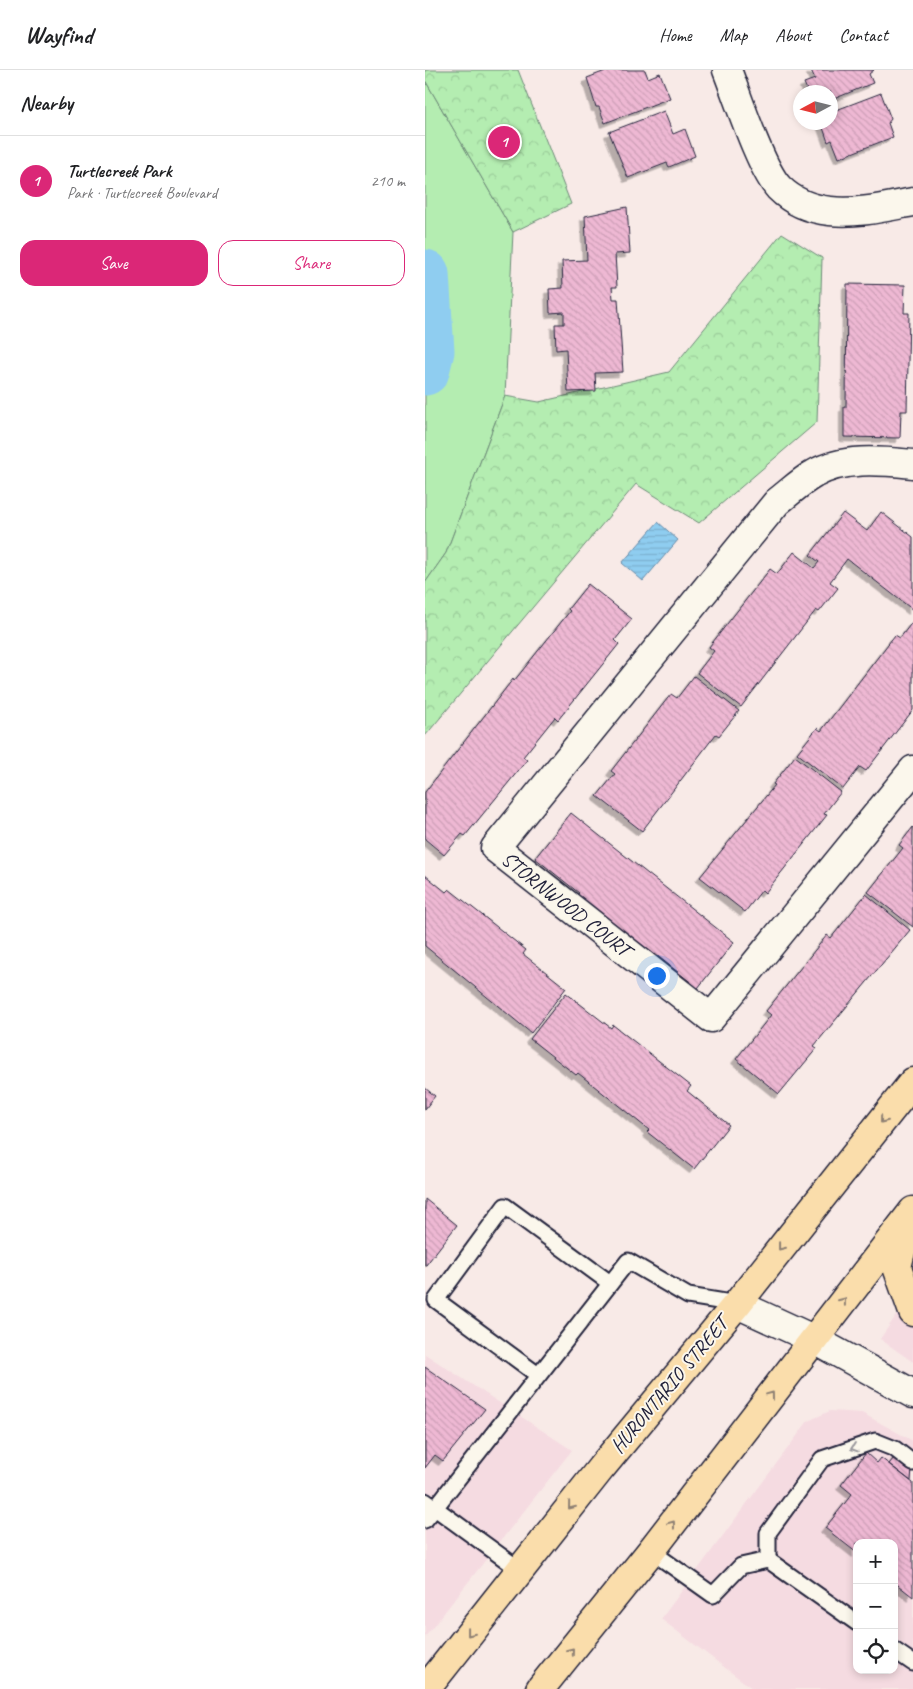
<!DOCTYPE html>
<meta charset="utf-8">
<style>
:root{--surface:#fff;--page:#f2f2f2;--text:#202124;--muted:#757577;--line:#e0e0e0;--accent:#db2777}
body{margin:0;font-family:Caveat,sans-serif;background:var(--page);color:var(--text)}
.controls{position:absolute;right:15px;bottom:15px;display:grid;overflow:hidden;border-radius:10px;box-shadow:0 2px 8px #0003}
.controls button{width:45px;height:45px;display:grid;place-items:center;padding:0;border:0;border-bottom:1px solid var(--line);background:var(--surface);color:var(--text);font:25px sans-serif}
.compass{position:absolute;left:368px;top:15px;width:45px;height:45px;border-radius:50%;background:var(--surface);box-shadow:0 2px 8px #0003;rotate:263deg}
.you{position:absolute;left:231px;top:905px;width:18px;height:18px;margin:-12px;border:4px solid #fff;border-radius:50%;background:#1a73e8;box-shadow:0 0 0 8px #1a73e833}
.badge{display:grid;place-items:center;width:32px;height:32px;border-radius:50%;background:var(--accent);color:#fff;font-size:16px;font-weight:700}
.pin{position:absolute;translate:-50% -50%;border:2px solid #fff;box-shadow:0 1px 5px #0006}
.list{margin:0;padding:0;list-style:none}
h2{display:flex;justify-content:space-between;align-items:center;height:65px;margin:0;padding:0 20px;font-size:21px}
h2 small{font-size:16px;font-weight:400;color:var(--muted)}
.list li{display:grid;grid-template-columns:32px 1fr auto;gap:15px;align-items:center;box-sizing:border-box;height:90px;padding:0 20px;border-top:1px solid var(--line)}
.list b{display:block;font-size:19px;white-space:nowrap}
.list p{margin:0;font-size:16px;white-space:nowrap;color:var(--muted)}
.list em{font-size:16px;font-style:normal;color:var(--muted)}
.actions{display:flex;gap:10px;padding:15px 20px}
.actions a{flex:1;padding:11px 0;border:1px solid var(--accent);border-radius:15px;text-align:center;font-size:18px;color:var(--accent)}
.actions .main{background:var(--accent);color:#fff}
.icon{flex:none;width:28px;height:28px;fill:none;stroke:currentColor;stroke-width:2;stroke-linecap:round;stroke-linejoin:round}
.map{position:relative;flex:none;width:488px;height:1619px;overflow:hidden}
header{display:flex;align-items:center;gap:30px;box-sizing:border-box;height:70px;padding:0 25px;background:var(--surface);border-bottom:1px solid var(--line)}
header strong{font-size:24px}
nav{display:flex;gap:28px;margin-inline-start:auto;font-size:18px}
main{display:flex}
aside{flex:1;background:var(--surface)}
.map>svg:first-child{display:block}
.built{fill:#f5dbe1;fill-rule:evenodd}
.grass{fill:#b4edb1;stroke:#6b8876}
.park{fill:url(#park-crowns);stroke:#6b8876}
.water{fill:url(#water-rules);stroke:#6389a8}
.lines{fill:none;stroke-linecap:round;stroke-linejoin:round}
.river{stroke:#8fcdf0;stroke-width:49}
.building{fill:url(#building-back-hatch);stroke:#22223b;filter:url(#shadow)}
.lane-casing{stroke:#22223b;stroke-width:19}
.street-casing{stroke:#22223b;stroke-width:31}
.primary-casing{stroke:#22223b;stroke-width:31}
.lane{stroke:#fbf7ec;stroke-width:15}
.street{stroke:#fbf7ec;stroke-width:28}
.primary{stroke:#faddab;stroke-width:28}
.oneway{stroke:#8e8073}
.oneway2{stroke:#99979c}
.labels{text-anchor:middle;stroke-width:4;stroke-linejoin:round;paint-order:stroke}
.street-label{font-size:21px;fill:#22223b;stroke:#fbf7ec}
</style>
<header>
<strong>Wayfind</strong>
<nav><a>Home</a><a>Map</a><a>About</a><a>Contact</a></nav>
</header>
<main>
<aside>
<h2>Nearby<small></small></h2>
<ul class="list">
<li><span class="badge">1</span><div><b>Turtlecreek Park</b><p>Park · Turtlecreek Boulevard</p></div><em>210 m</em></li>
</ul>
<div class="actions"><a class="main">Save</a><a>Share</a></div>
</aside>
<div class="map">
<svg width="488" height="1619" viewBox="0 0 488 1619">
<defs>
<pattern id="park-crowns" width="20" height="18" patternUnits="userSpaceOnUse" patternTransform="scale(1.25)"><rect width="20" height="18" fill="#b4edb1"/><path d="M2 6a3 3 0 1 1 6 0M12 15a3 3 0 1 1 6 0" fill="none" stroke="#9acb99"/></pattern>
<pattern id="water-rules" width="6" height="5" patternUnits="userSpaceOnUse" patternTransform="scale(1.25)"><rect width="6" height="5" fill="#8fcdf0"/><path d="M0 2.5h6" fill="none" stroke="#7bb0cf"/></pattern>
<pattern id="building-back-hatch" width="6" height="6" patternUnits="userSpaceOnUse" patternTransform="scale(1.25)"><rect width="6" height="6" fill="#eeb8d3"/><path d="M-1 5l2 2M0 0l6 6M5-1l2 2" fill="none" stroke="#cc9eb6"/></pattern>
<filter id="shadow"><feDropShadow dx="-4.5" dy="4.5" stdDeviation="0" flood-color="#0004"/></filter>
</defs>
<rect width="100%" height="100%" fill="#f8eae7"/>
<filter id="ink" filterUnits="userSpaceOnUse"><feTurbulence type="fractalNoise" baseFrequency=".02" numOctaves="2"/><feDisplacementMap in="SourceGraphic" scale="10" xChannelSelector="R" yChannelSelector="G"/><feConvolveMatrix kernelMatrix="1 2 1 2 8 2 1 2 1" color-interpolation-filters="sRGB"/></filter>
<g filter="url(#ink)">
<g class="built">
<polygon points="488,1221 488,1292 455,1269"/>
<polygon points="0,1284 147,1380 0,1567"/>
<path d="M405,1341l32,2 51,28v248h-160l-92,-70 147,-198zM432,1473h37v127h-37z"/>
</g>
<polygon class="grass" points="0,10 88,162 80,326 21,483 0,513"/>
<g class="park">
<polygon points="0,0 93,0 146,134 88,162 0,10"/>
<polygon points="357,163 397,188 392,352 274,453 211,414 0,666 0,513 21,483 80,326 114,332 244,302"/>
</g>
<polygon class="water" points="233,452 253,470 218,511 197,493"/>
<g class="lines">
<polyline class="river" points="0,204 5,281 0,301"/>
</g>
<g class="building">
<polygon points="183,0 220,0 223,8 235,3 245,28 180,53 174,37 171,37 162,8"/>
<polygon points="386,0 449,0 444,4 448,13 406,30 406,22 383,22 379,13 390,9"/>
<polygon points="456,23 466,49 463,53 468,67 414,88 407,70 403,72 396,52 406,52 406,42"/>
<polygon points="239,41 248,64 260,59 270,86 244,97 242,93 203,108 184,62"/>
<polygon points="202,137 205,183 190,184 192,217 187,217 188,229 193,229 198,302 170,303 171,321 143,322 141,279 131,280 130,254 139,254 139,242 125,243 124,219 138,218 137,191 162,190 160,146"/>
<polygon points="422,214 480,215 479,243 484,243 482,341 476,341 475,368 419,367 419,337 421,337"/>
<polygon points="456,442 488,467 488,540 422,489 405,512 413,518 394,542 391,540 316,637 272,603 289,581 284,577 345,499 352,504 369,482 389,498 394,492 385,485 418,443 442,461"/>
<polygon points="163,514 207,549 190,570 194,574 133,650 130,647 98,687 102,690 40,766 37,764 19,785 0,769 0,722 88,609 89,611 145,541 143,539"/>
<polygon points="488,551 488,640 441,701 435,697 418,719 372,683 392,658 396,661 470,565 475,568"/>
<polygon points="269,606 314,641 294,666 291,664 217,761 172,726 190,704 186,701 246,624 252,628"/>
<polygon points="370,686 416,722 399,744 402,745 340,823 337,820 320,842 275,807 350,715 348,714"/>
<polygon points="146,743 309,872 273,918 230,884 228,887 151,826 154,823 110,788"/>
<polygon points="488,757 488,857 443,822 478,778 474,775"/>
<polygon points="0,805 21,822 24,819 101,880 98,884 141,918 106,963 0,876"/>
<polygon points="441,824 485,860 389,976 392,978 354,1024 311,989 346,945 341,941 402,865 406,868"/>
<polygon points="141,923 186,958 188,955 266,1016 262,1021 304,1055 269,1099 222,1062 224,1060 153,1003 151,1005 105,969"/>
<polygon points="0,1018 10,1026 0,1039"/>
<polygon points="0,1129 32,1155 1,1195 0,1195"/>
<polygon points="0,1297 60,1339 18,1391 10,1385 0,1398"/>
<polygon points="478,1377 488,1385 486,1411 464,1394"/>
<polygon points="441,1383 452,1393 456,1388 488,1413 488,1527 469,1512 469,1473 432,1473 432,1483 400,1458 427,1424 416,1415"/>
</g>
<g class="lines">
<g class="lane-casing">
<g id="lane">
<polyline points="113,1305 11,1230 80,1136 185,1213"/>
<polyline points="0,1431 10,1438 203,1191 263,1226 312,1234"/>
<polyline points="0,1450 10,1438 95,1500"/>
<polyline points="226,1481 288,1525 316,1496 343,1490 432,1553"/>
<polyline points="343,1490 343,1463 397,1389 450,1371 470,1379 488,1393"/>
<polyline points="469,1580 488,1593"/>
</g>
</g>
<g class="street-casing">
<g id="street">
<path d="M302,0c11,28 34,99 52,118 14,14 32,21 51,23 28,3 56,-4 83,-9"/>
<path d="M488,394c-32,-3 -70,-7 -99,10 -13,7 -25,19 -37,28l-282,346 216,170 202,-248"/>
<polyline points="312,1234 388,1269 488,1324"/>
</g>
</g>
<g class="primary-casing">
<g id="primary">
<polyline points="483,1154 472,1197 488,1242"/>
<polyline points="1,1619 176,1398 312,1234 488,1012"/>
<polyline points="115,1619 226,1481 488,1141"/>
</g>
</g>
<use href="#lane" class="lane"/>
<use href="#street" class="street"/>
<use href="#primary" class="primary"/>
</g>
<defs><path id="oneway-chevron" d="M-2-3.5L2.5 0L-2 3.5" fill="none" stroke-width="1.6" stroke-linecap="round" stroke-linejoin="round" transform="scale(1.25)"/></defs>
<g class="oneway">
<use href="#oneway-chevron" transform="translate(458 1050) rotate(129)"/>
<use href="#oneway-chevron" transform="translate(356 1177) rotate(128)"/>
<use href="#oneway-chevron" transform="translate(418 1231) rotate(-52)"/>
<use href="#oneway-chevron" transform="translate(346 1325) rotate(-53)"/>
<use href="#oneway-chevron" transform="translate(146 1436) rotate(129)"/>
<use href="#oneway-chevron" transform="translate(247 1454) rotate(-53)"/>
<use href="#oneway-chevron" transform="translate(45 1563) rotate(128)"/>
<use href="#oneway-chevron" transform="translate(146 1581) rotate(-51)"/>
</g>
<use class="oneway2" href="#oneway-chevron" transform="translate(429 1378) rotate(161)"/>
</g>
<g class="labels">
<g class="street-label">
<text transform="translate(141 834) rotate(38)" y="7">STORNWOOD COURT</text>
<text transform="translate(244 1315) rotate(-50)" y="7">HURONTARIO STREET</text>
</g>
</g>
</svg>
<div class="controls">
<button>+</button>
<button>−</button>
<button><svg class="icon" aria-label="locate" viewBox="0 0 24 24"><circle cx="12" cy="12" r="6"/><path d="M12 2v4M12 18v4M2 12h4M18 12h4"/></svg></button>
</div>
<svg class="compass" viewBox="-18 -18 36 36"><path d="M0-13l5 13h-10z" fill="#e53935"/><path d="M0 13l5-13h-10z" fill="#757577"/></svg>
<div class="you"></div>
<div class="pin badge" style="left:79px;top:72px">1</div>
</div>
</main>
